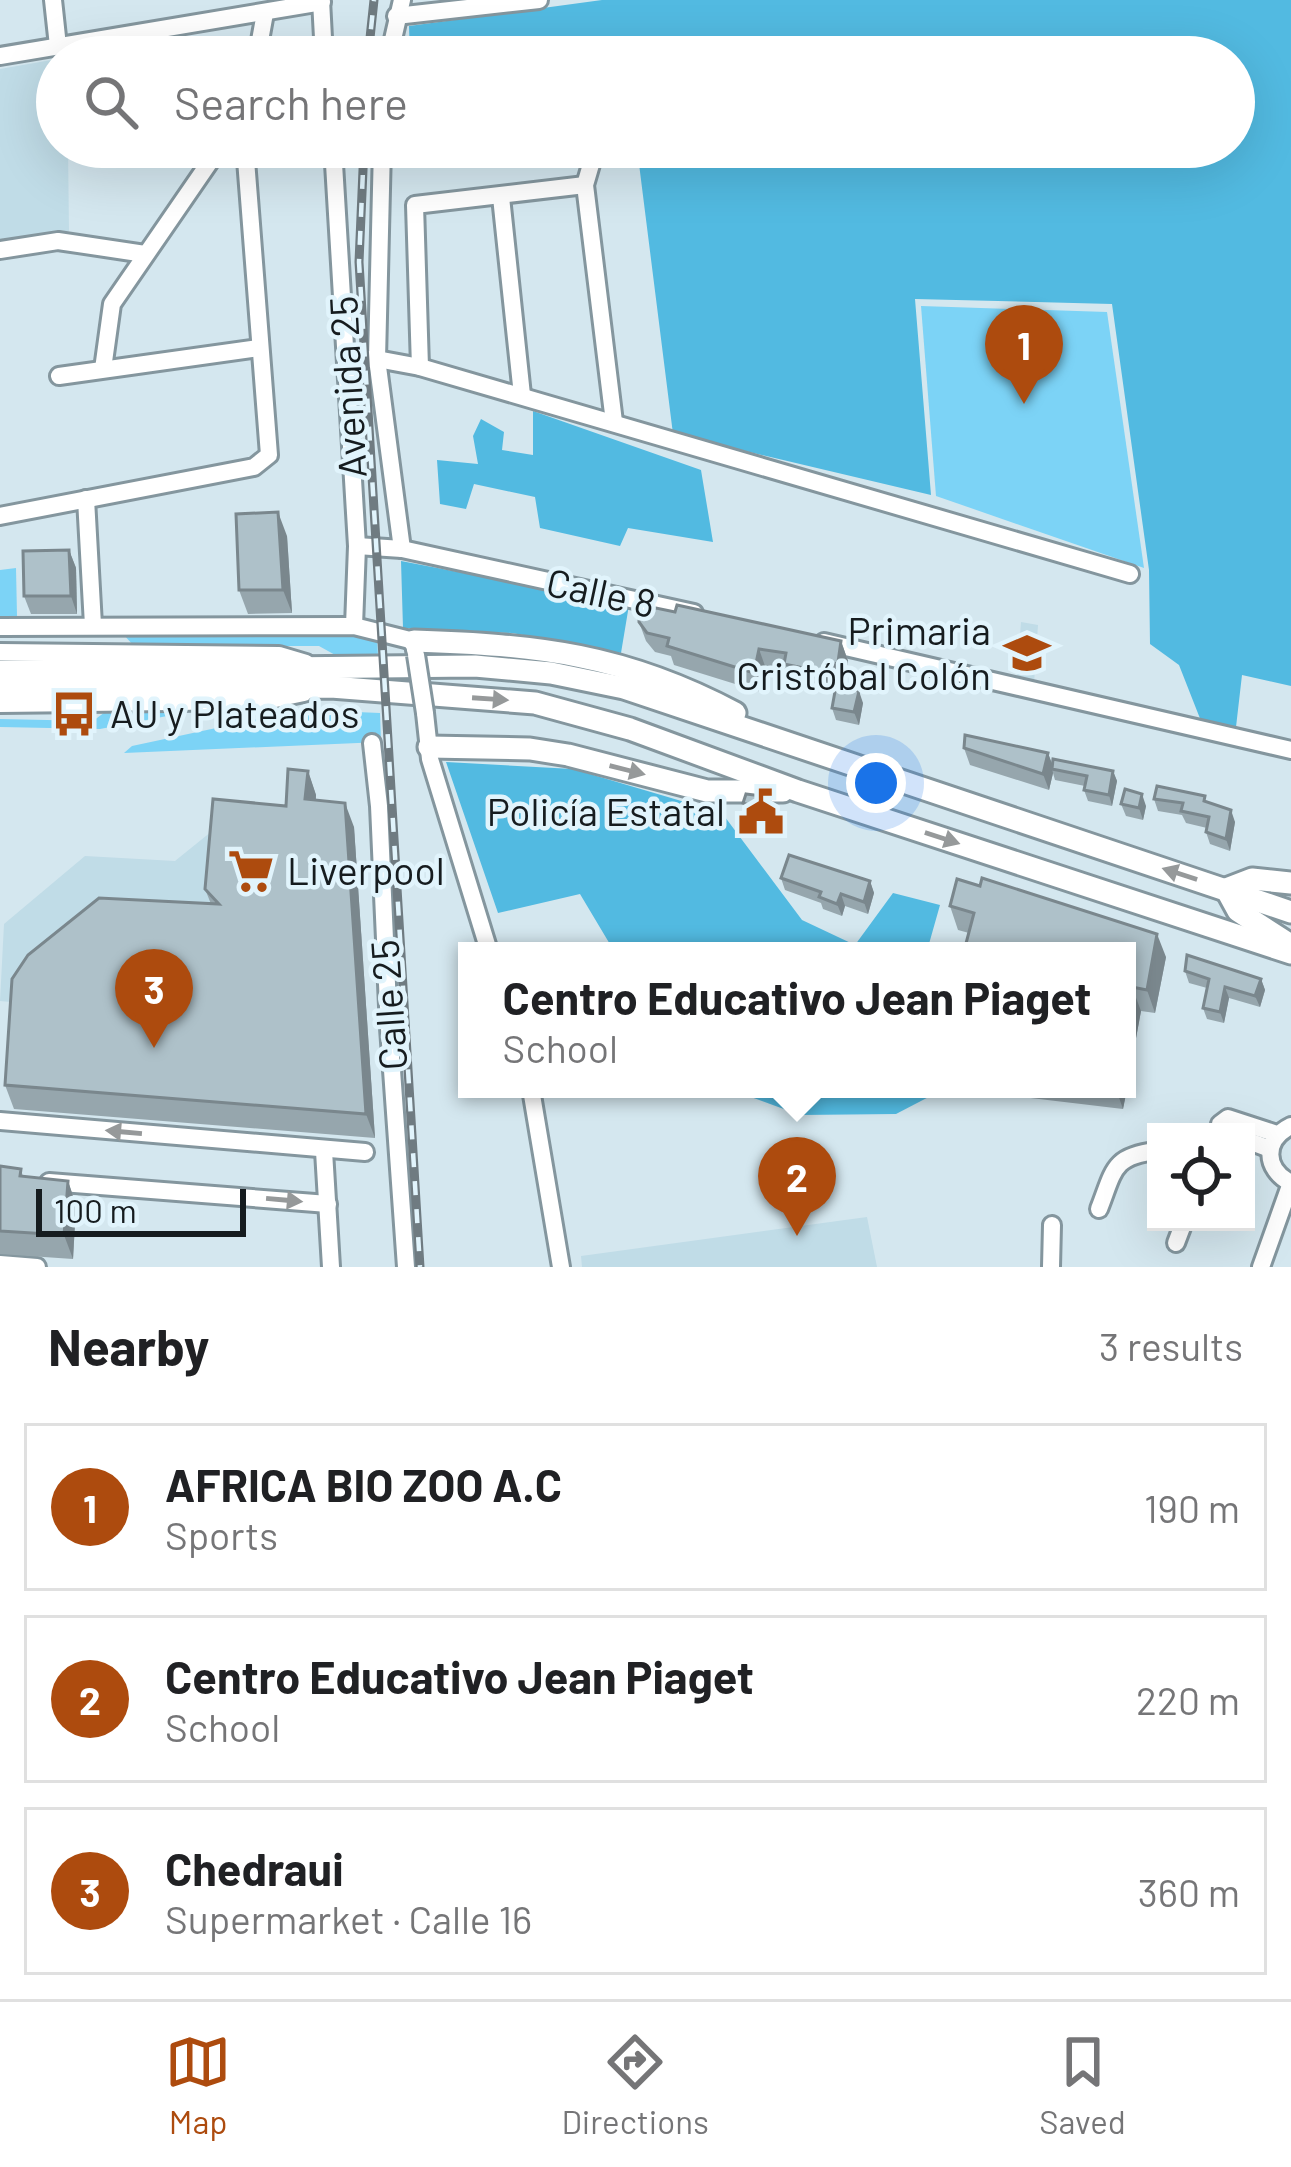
<!DOCTYPE html>
<meta charset="utf-8">
<style>
:root{--surface:#fff;--page:#f6f6f6;--text:#202124;--muted:#757577;--line:#e0e0e0;--accent:#ad4b0e}
body{margin:0;font-family:Barlow,sans-serif;background:var(--page);color:var(--text)}
.controls{position:absolute;right:36px;bottom:36px;display:grid;overflow:hidden;border-radius:0px;box-shadow:0 12px 48px #0002}
.controls button{width:108px;height:108px;display:grid;place-items:center;padding:0;border:0;border-bottom:3px solid var(--line);background:var(--surface);color:var(--text);font:60px sans-serif}
.scale{position:absolute;left:36px;bottom:30px;width:210px;box-sizing:border-box;padding-left:12px;border:6px solid #161c1f;border-top:0;font-size:33px;line-height:42px;white-space:nowrap;color:#161c1f;-webkit-text-stroke:9px #e1f4fc;paint-order:stroke}
.you{position:absolute;left:876px;top:783px;width:42px;height:42px;margin:-30px;border:9px solid #fff;border-radius:50%;background:#1a73e8;box-shadow:0 0 0 18px #1a73e833}
.badge{display:grid;place-items:center;width:78px;height:78px;border-radius:50%;background:var(--accent);color:#fff;font-size:39px;font-weight:700}
.pin{position:absolute;translate:-50% -99px;filter:drop-shadow(0 3px 6px #0008)}
.pin::after{content:'';position:absolute;top:63px;width:42px;height:36px;background:inherit;clip-path:polygon(0 0,100% 0,50% 100%)}
.popup{position:absolute;left:458px;top:942px;width:678px;height:156px;box-sizing:border-box;display:grid;place-content:center;border-radius:0px;background:var(--surface);filter:drop-shadow(0 3px 9px #0005);font-size:39px;white-space:nowrap;color:var(--muted)}
.popup b{font-size:45px;color:var(--text)}
.popup::after{content:'';position:absolute;left:50%;top:100%;margin-left:-24px;border:24px solid transparent;border-top-color:var(--surface)}
.list{margin:0;padding:0;list-style:none}
h2{display:flex;justify-content:space-between;align-items:center;height:156px;margin:0;padding:0 48px;font-size:51px}
h2 small{font-size:39px;font-weight:400;color:var(--muted)}
.list li{display:grid;grid-template-columns:78px 1fr auto;gap:36px;align-items:center;box-sizing:border-box;height:168px;margin:0 24px 24px;padding:0 24px;border:3px solid var(--line);border-radius:0px}
.list b{display:block;font-size:45px;white-space:nowrap}
.list p{margin:0;font-size:39px;white-space:nowrap;color:var(--muted)}
.list em{font-size:39px;font-style:normal;color:var(--muted)}
.icon{flex:none;width:66px;height:66px;fill:none;stroke:currentColor;stroke-width:2;stroke-linecap:round;stroke-linejoin:round}
.map{position:relative;flex:none;width:1291px;height:1267px;overflow:hidden}
.search{position:absolute;background:var(--surface);box-shadow:0 12px 48px #0002;left:36px;right:36px;top:36px;height:132px;display:flex;align-items:center;gap:30px;box-sizing:border-box;padding:0 42px;border-radius:66px;color:var(--muted);font-size:45px}
.sheet{height:732px;background:var(--surface)}
nav{display:flex;justify-content:space-around;align-items:center;box-sizing:border-box;height:168px;border-top:3px solid var(--line);background:var(--surface);font-size:33px;color:var(--muted)}
nav a{display:grid;justify-items:center;gap:6px}
nav .on{color:var(--accent)}
.map>svg:first-child{display:block}
.built{fill:#c0dce7}
.green{fill:#7cd3f6}
.forest{fill:#52bae1}
.lines{fill:none;stroke-linecap:round;stroke-linejoin:round}
.minor-casing{stroke:#84969e;stroke-width:22}
.major-casing{stroke:#84969e;stroke-width:27}
.minor{stroke:#fff;stroke-width:16}
.major{stroke:#fff;stroke-width:21}
.rail-casing{stroke:#6f7b81;stroke-width:9}
.rail{stroke:#e1f4fc;stroke-width:4.5;stroke-dasharray:14;stroke-linecap:butt}
.minor-bridge-casing{stroke:#84969e;stroke-width:22;stroke-linecap:butt}
.minor-bridge{stroke:#fff;stroke-width:16}
.wall{fill:#96a6ad}
.shaded-wall{fill:#7a878d}
.building{fill:#aec1c9;stroke:#7a878d;stroke-width:3}
.oneway{fill:#96999a}
.labels{text-anchor:middle;stroke-width:9;stroke-linejoin:round;paint-order:stroke}
.street-label{font-size:39px;fill:#161c1f;stroke:#e1f4fc}
.poi-label{font-size:39px;fill:#161c1f;stroke:#e1f4fc;text-anchor:end}
</style>
<div class="map">
<svg width="1291" height="1267" viewBox="0 0 1291 1267">
<rect width="100%" height="100%" fill="#d4e7ef"/>
<g class="built">
<polygon points="57,59 57,147 68,147 69,231 0,242 0,69"/>
<polygon points="1021,622 1038,625 1034,683 1017,680"/>
<polygon points="222,823 214,912 21,1003 0,1001 4,924 85,856 175,861"/>
<polygon points="867,1217 877,1267 582,1267 581,1256"/>
</g>
<g class="green">
<polygon points="921,306 1107,312 1144,568 936,496"/>
<polygon points="16,568 17,616 0,617 0,570"/>
<polygon points="123,634 377,637 378,656 337,656 319,646 134,646"/>
<polygon points="309,710 380,713 381,742 124,753 132,746 258,719 284,719"/>
<polygon points="193,711 100,729 0,727 0,719 93,721 105,712"/>
</g>
<g class="forest">
<polygon points="602,0 1291,0 1291,686 1242,675 1236,727 1201,721 1179,665 1150,644 1149,570 1112,304 915,299 931,495 673,434 637,148 603,147 1234,147 1234,57 410,57 409,26"/>
<polygon points="533,411 701,470 713,542 628,528 620,546 540,528 535,497 474,484 466,509 440,504 437,460 478,464 473,436 481,419 504,432 502,450 533,455"/>
<polygon points="401,561 629,605 621,653 512,633 403,628"/>
<polygon points="446,762 573,769 722,813 802,920 855,945 893,893 940,905 927,951 614,951 580,894 498,913"/>
<polygon points="729,1089 944,1089 896,1114 800,1115"/>
</g>
<g class="lines">
<g class="minor-casing">
<g id="minor">
<polyline points="53,0 58,46"/>
<polyline points="321,0 324,57"/>
<polyline points="396,16 539,0"/>
<polyline points="0,56 322,2"/>
<polyline points="257,57 265,13"/>
<polyline points="389,57 402,0"/>
<polyline points="333,147 357,546 354,626"/>
<polyline points="382,147 377,359 402,549"/>
<polyline points="86,153 130,147"/>
<polyline points="592,161 585,185 614,422"/>
<polyline points="501,197 522,395"/>
<polyline points="0,250 58,241 145,254"/>
<polyline points="347,359 377,359 420,367 1130,574"/>
<polyline points="420,367 415,205 585,185"/>
<polyline points="103,369 112,304 220,147"/>
<polyline points="59,376 259,348"/>
<polyline points="86,499 93,625"/>
<polyline points="0,516 254,467 269,455 245,147"/>
<polyline points="357,546 402,549 694,613"/>
<polyline points="0,627 354,626 414,641 415,650"/>
<polyline points="824,642 1291,750"/>
<polyline points="0,652 279,655 306,663"/>
<polyline points="0,704 266,701 304,693"/>
<polyline points="425,713 430,759 489,951"/>
<polyline points="372,743 379,806 389,1028 406,1267"/>
<polyline points="531,1089 561,1267"/>
<polyline points="0,1121 365,1152"/>
<polyline points="1224,1132 1220,1124 1228,1118 1277,1134"/>
<polyline points="1246,1140 1270,1149"/>
<polyline points="324,1151 331,1267"/>
<polyline points="49,1182 328,1204"/>
<path d="M1099,1209c15,-38 13,-53 57,-58"/>
<polyline points="1176,1243 1184,1222"/>
<polyline points="0,1264 37,1267"/>
<polyline points="1051,1267 1052,1225"/>
<path d="M1261,1267l30,-84c-27,-14 -28,-43 0,-57"/>
</g>
</g>
<g class="major-casing">
<g id="major">
<path d="M414,641c123,4 210,13 321,72"/>
<polyline points="0,671 475,666 551,673 624,688 1291,912"/>
<polyline points="0,688 331,687 535,703 630,729 798,791 1291,953"/>
<polyline points="429,747 530,749 568,755 707,791 783,791"/>
<polyline points="1286,942 1238,911 1226,889 1252,879 1291,883"/>
</g>
</g>
<use href="#minor" class="minor"/>
<use href="#major" class="major"/>
<g class="rail-casing">
<g id="rail">
<polyline points="368,57 374,0"/>
<polyline points="364,147 359,262 420,1267"/>
</g>
</g>
<use href="#rail" class="rail"/>
<g class="minor-bridge-casing">
<polyline id="minor-bridge" points="416,655 425,713"/>
</g>
<use href="#minor-bridge" class="minor-bridge"/>
</g>
<g class="wall">
<polygon points="287,536 292,613 248,614 239,590"/>
<polygon points="69,550 76,568 77,614 31,614 24,596"/>
<polygon points="639,622 841,641 848,661 845,681 837,686 863,703 859,725 836,720 832,708 836,687 830,692 791,684 787,672 766,669 761,692 674,665 671,656 655,652 646,641"/>
<polygon points="964,748 1048,753 1052,765 1113,771 1117,781 1112,806 1088,801 1084,790 1085,786 1055,780 1053,773 1049,790 970,765"/>
<polygon points="308,771 316,795 316,800 354,827 375,1138 14,1109 5,1085 211,904 205,889 286,806"/>
<polygon points="770,797 774,809 770,823 747,816 743,803"/>
<polygon points="1154,799 1207,802 1235,822 1230,851 1210,844 1206,832 1207,828 1186,823 1182,815 1158,811"/>
<polygon points="1121,804 1146,806 1143,820 1126,816"/>
<polygon points="781,878 870,881 874,893 868,914 845,906 842,916 823,909 821,903 785,890"/>
<polygon points="950,906 1166,957 1155,1013 1141,1011 1127,1087 1127,951 969,933 958,930"/>
<polygon points="1185,971 1261,979 1265,990 1260,1007 1229,998 1224,1023 1207,1019 1203,1008 1207,988 1189,983"/>
<polygon points="955,1089 1127,1089 1123,1109"/>
<polygon points="0,1166 21,1169 23,1177 68,1181 76,1205 73,1259 0,1254"/>
</g>
<g class="shaded-wall">
<polygon points="278,512 287,536 292,613 283,590"/>
<polygon points="69,550 76,568 77,614 71,596"/>
<polygon points="841,641 848,661 845,681 830,692 823,672"/>
<polygon points="759,649 766,669 761,692 754,673"/>
<polygon points="859,691 863,703 859,725 854,712"/>
<polygon points="1048,753 1054,769 1052,769 1053,773 1049,790 1043,774"/>
<polygon points="308,771 316,795 314,823 305,799"/>
<polygon points="1113,771 1117,781 1112,806 1109,795"/>
<polygon points="1142,794 1146,806 1143,820 1139,808"/>
<polygon points="770,797 774,809 770,823 765,811"/>
<polygon points="345,803 354,827 375,1138 366,1114"/>
<polygon points="1231,810 1235,822 1230,851 1226,839"/>
<polygon points="870,881 874,893 868,914 864,902"/>
<polygon points="841,894 845,906 842,916 837,904"/>
<polygon points="1157,934 1166,957 1155,1013 1147,990"/>
<polygon points="1261,979 1265,990 1260,1007 1255,996"/>
<polygon points="1132,987 1141,1011 1127,1087 1127,1015"/>
<polygon points="1225,987 1229,998 1224,1023 1220,1012"/>
<polygon points="1116,1089 1127,1089 1123,1109"/>
<polygon points="68,1181 76,1205 73,1259 64,1235"/>
</g>
<g class="building">
<polygon points="278,512 283,590 239,590 236,514"/>
<polygon points="69,550 71,596 24,596 23,551"/>
<polygon points="677,605 841,641 838,662 823,672 784,664 786,653 759,649 754,673 667,646 669,638 647,633 639,622 639,614 656,608 675,612"/>
<polygon points="836,686 859,691 854,712 832,708"/>
<polygon points="965,735 1048,753 1043,774 964,748"/>
<polygon points="1053,759 1113,771 1109,795 1084,790 1087,776 1052,769"/>
<polygon points="288,769 308,771 305,799 345,803 366,1114 5,1085 12,979 28,955 99,898 219,904 205,889 213,799 286,806"/>
<polygon points="1157,786 1205,796 1204,801 1231,810 1226,839 1206,832 1209,817 1181,811 1183,803 1154,799"/>
<polygon points="1125,789 1142,794 1139,808 1121,804"/>
<polygon points="746,794 770,797 765,811 743,803"/>
<polygon points="789,855 870,881 864,902 841,894 837,904 819,897 821,892 781,878"/>
<polygon points="982,878 1157,934 1147,990 1132,987 1127,1015 1127,951 964,951 974,913 950,906 957,879 980,886"/>
<polygon points="1187,955 1261,979 1255,996 1225,987 1220,1012 1203,1008 1209,979 1185,971"/>
<polygon points="0,1166 21,1169 20,1176 68,1181 64,1235 0,1231"/>
</g>
<defs><path id="oneway-solid" d="M-6-.8H1V-3.2L6.5 0L1 3.2V.8H-6Z" transform="scale(3)"/></defs>
<g class="oneway">
<use href="#oneway-solid" transform="translate(490 699) rotate(4)"/>
<use href="#oneway-solid" transform="translate(627 770) rotate(14)"/>
<use href="#oneway-solid" transform="translate(942 838) rotate(18)"/>
<use href="#oneway-solid" transform="translate(1180 874) rotate(-162)"/>
<use href="#oneway-solid" transform="translate(124 1132) rotate(-175)"/>
<use href="#oneway-solid" transform="translate(284 1200) rotate(5)"/>
</g>
<defs>
<g id="school-bare" transform="scale(3.6)"><path d="M0-5L7-2L0 1L-7-2ZM-4 1L0 2.5L4 1V4Q0 6-4 4Z" fill="#ad4b0e" stroke="#e1f4fc" stroke-width="2.5" paint-order="stroke"/></g>
<g id="bus-bare" transform="scale(3.6)"><path d="M-5-6H5V4H4V6H2V4H-2V6H-4V4H-5ZM-3.5-4V0h7V-4ZM-3.5 1.2v1.5H-2V1.2ZM2 1.2v1.5H3.5V1.2Z" fill="#ad4b0e" stroke="#e1f4fc" stroke-width="2.5" paint-order="stroke"/></g>
<g id="civic-bare" transform="scale(3.6)"><path d="M-.6-6.5H3V-4.5H.6V-3L4-1V1h2V6H-6V1h2V-1L-.6-3ZM-1.2 2.5V6h2.4V2.5Z" fill="#ad4b0e" stroke="#e1f4fc" stroke-width="2.5" paint-order="stroke"/></g>
<g id="supermarket-bare" transform="scale(3.6)"><path d="M-6-5.5h2.5l.6 2H6L4.5 2H-2.5L-4.4-4H-6ZM-1.5 3.2a1.3 1.3 0 1 0 .1 0ZM3 3.2a1.3 1.3 0 1 0 .1 0Z" fill="#ad4b0e" stroke="#e1f4fc" stroke-width="2.5" paint-order="stroke"/></g>
</defs>
<g fill-rule="evenodd">
<use href="#school-bare" x="1027" y="653"/>
<use href="#bus-bare" x="74" y="714"/>
<use href="#civic-bare" x="761" y="812"/>
<use href="#supermarket-bare" x="251" y="871"/>
</g>
<g class="labels">
<g class="street-label">
<text transform="translate(348 387) rotate(-93)" y="14">Avenida 25</text>
<text transform="translate(601 593) rotate(12)" y="14">Calle 8</text>
<text transform="translate(389 1005) rotate(-94)" y="14">Calle 25</text>
</g>
<g class="poi-label">
<text x="991" y="645">Primaria<tspan x="991" dy="45">Cristóbal Colón</tspan></text>
<text x="110" y="728" text-anchor="start">AU y Plateados</text>
<text x="725" y="826">Policía Estatal</text>
<text x="287" y="885" text-anchor="start">Liverpool</text>
</g>
</g>
</svg>
<div class="controls">
<button><svg class="icon" aria-label="locate" viewBox="0 0 24 24"><circle cx="12" cy="12" r="6"/><path d="M12 2v4M12 18v4M2 12h4M18 12h4"/></svg></button>
</div>
<div class="scale">100 m</div>
<div class="you"></div>
<div class="pin badge" style="left:1024px;top:404px">1</div>
<div class="pin badge" style="left:797px;top:1236px">2</div>
<div class="popup"><b>Centro Educativo Jean Piaget</b>School</div>
<div class="pin badge" style="left:154px;top:1048px">3</div>
<div class="search"><svg class="icon" aria-label="search" viewBox="0 0 24 24"><circle cx="10" cy="10" r="6"/><path d="M15 15l6 6"/></svg>Search here</div>
</div>
<section class="sheet">
<h2>Nearby<small>3 results</small></h2>
<ul class="list">
<li><span class="badge">1</span><div><b>AFRICA BIO ZOO A.C</b><p>Sports</p></div><em>190 m</em></li>
<li><span class="badge">2</span><div><b>Centro Educativo Jean Piaget</b><p>School</p></div><em>220 m</em></li>
<li><span class="badge">3</span><div><b>Chedraui</b><p>Supermarket · Calle 16</p></div><em>360 m</em></li>
</ul>
</section>
<nav>
<a class="on"><svg class="icon" aria-label="map" viewBox="0 0 24 24"><path d="M3 6l6-2 6 2 6-2v14l-6 2-6-2-6 2zM9 4v14M15 6v14"/></svg>Map</a>
<a><svg class="icon" aria-label="directions" viewBox="0 0 24 24"><path d="M12 3l9 9-9 9-9-9zM9 14v-3h6M13 9l2 2-2 2"/></svg>Directions</a>
<a><svg class="icon" aria-label="saved" viewBox="0 0 24 24"><path d="M7 4h10v16l-5-4-5 4z"/></svg>Saved</a>
</nav>
